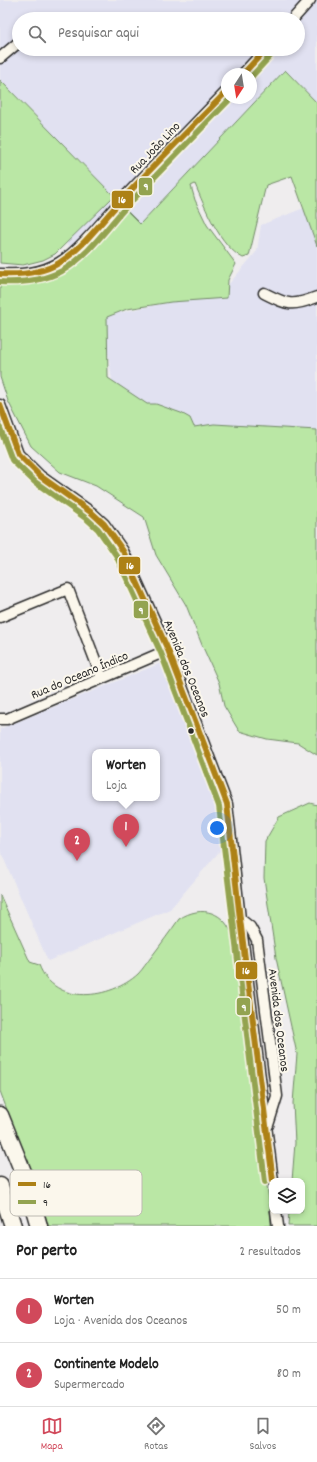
<!DOCTYPE html>
<html lang="pt">
<meta charset="utf-8">
<style>
:root{--surface:#fff;--page:#f6f6f6;--text:#222;--muted:#767676;--line:#e0e0e0;--accent:#d1495b}
body{margin:0;font-family:Dekko,sans-serif;background:var(--page);color:var(--text)}
.controls{position:absolute;right:12px;bottom:12px;display:grid;overflow:hidden;border-radius:8px;box-shadow:0 2px 6px #0003}
.controls button{width:36px;height:36px;display:grid;place-items:center;padding:0;border:0;border-bottom:1px solid var(--line);background:var(--surface);color:var(--text);font:20px sans-serif}
.compass{position:absolute;left:221px;top:68px;width:36px;height:36px;border-radius:50%;background:var(--surface);box-shadow:0 2px 6px #0003;rotate:192deg}
.you{position:absolute;left:217px;top:828px;width:14px;height:14px;margin:-10px;border:3px solid #fff;border-radius:50%;background:#1a73e8;box-shadow:0 0 0 6px #1a73e833}
.badge{display:grid;place-items:center;width:26px;height:26px;border-radius:50%;background:var(--accent);color:#fff;font-size:13px;font-weight:700}
.pin{position:absolute;translate:-50% -33px;filter:drop-shadow(0 1px 2px #0008)}
.pin::after{content:'';position:absolute;top:21px;width:14px;height:12px;background:inherit;clip-path:polygon(0 0,100% 0,50% 100%)}
.popup{position:absolute;left:92px;top:749px;width:68px;height:52px;box-sizing:border-box;display:grid;place-content:center;border-radius:8px;background:var(--surface);filter:drop-shadow(0 1px 3px #0005);font-size:13px;white-space:nowrap;color:var(--muted)}
.popup b{font-size:15px;color:var(--text)}
.popup::after{content:'';position:absolute;left:50%;top:100%;margin-left:-8px;border:8px solid transparent;border-top-color:var(--surface)}
.list{margin:0;padding:0;list-style:none}
h2{display:flex;justify-content:space-between;align-items:center;height:52px;margin:0;padding:0 16px;font-size:17px}
h2 small{font-size:13px;font-weight:400;color:var(--muted)}
.list li{display:grid;grid-template-columns:26px 1fr auto;gap:12px;align-items:center;box-sizing:border-box;height:64px;padding:0 16px;border-top:1px solid var(--line)}
.list b{display:block;font-size:15px;white-space:nowrap}
.list p{margin:0;font-size:13px;white-space:nowrap;color:var(--muted)}
.list em{font-size:13px;font-style:normal;color:var(--muted)}
.icon{flex:none;width:22px;height:22px;fill:none;stroke:currentColor;stroke-width:2;stroke-linecap:round;stroke-linejoin:round}
.map{position:relative;flex:none;width:317px;height:1226px;overflow:hidden}
.search{position:absolute;background:var(--surface);box-shadow:0 2px 6px #0003;left:12px;right:12px;top:12px;height:44px;display:flex;align-items:center;gap:10px;box-sizing:border-box;padding:0 14px;border-radius:22px;color:var(--muted);font-size:15px}
.sheet{height:180px;background:var(--surface)}
nav{display:flex;justify-content:space-around;align-items:center;box-sizing:border-box;height:56px;border-top:1px solid var(--line);background:var(--surface);font-size:11px;color:var(--muted)}
nav a{display:grid;justify-items:center;gap:2px}
nav .on{color:var(--accent)}
.map>svg:first-child{display:block}
.built{fill:#e1e1f1;fill-rule:evenodd}
.green{fill:#bae7a5;stroke:#728968}
.lines{fill:none;stroke-linecap:round;stroke-linejoin:round}
.minor-casing{stroke:#2b2b2b;stroke-width:13}
.trunk-casing{stroke:#2b2b2b;stroke-width:19}
.minor{stroke:#fbf7ec;stroke-width:10}
.trunk{stroke:#fbf7ec;stroke-width:16}
.bus-1-casing{stroke:#fbf7ec;stroke-width:9}
.bus-2-casing{stroke:#fbf7ec;stroke-width:9}
.bus-1{stroke:#ad8116;stroke-width:6}
.bus-2{stroke:#93a350;stroke-width:6}
.bus-dot{fill:#2b2b2b;stroke:#fbf7ec;stroke-width:1.5}
.labels{text-anchor:middle;stroke-width:4;stroke-linejoin:round;paint-order:stroke}
.street-label{font-size:13px;fill:#2b2b2b;stroke:#fbf7ec}
.key{fill:#fbf7ec;stroke:#bdbab2;stroke-width:1}
.key-label{font-size:11px;fill:#2b2b2b}
.line-badge{stroke:#fbf7ec;stroke-width:1.5}
.badge-label{font-size:11px;text-anchor:middle;font-weight:bold;fill:#fff}
</style>
<div class="map">
<svg width="317" height="1226" viewBox="0 0 317 1226">
<rect width="100%" height="100%" fill="#efedee"/>
<filter id="ink" filterUnits="userSpaceOnUse"><feTurbulence type="fractalNoise" baseFrequency=".025" numOctaves="2"/><feDisplacementMap in="SourceGraphic" scale="8" xChannelSelector="R" yChannelSelector="G"/><feConvolveMatrix kernelMatrix="1 2 1 2 8 2 1 2 1" color-interpolation-filters="sRGB"/></filter>
<g filter="url(#ink)">
<g class="built">
<path d="M0,0h317v103l-32,-33 -145,154 -13,-13 -43,46 -18,-14 48,-47 -114,-116zM19,19h279v30h-279zM227,74h24v24h-24z"/>
<polygon points="304,208 317,244 317,477 191,428 113,388 103,316 223,291 257,251 261,225"/>
<path d="M171,659l56,145 4,34 -61,71 -122,52 -48,-111v-121zM95,752h62v46h-62z"/>
</g>
<g class="green">
<path d="M285,70l32,33v143l-25,-70 -26,9 -17,71 -6,2c-23,-12 -38,-50 -48,-74l-4,2 4,14 12,25 29,39 -8,16 -1,18 -56,4 -44,7 -20,8 1,61 39,26h9l25,9 9,5 4,9 20,-3 103,6v325l-19,-12 -31,-4 -28,-8 -15,-25 -5,-23 -17,-38 -16,-40 -30,-50 -12,-38 -48,-31 -36,-14 -29,-26 -23,-45 -8,-24v-93c65,5 87,-30 127,-73l13,13z"/>
<polygon points="0,80 114,196 55,254 43,260 23,265 0,263"/>
<polygon points="310,803 317,805 317,1226 288,1226 289,1211 302,1211 302,1181 292,1181 295,1143 293,1103 297,1054 276,958 264,878 265,841 279,817"/>
<path d="M0,895l30,67 9,3c16,42 72,34 99,9 5,-5 9,-12 14,-18 9,-12 18,-24 27,-37 23,-15 47,-7 54,19l31,224 6,46 1,18h-223l-6,-23 -42,-112z"/>
</g>
<g class="lines">
<g class="minor-casing">
<g id="minor">
<polyline points="293,19 310,0"/>
<polyline points="0,58 19,42"/>
<polyline points="243,74 266,49"/>
<path d="M0,274c21,1 40,0 59,-11 20,-12 44,-42 60,-60 36,-38 72,-75 108,-112"/>
<path d="M264,293c24,12 27,14 53,4"/>
<polyline points="0,405 18,454 40,476 92,513 104,524 123,551 168,650 227,804 240,919 273,1181"/>
<polyline points="0,617 68,589 102,678"/>
<polyline points="0,719 7,719 168,650"/>
<polyline points="240,919 250,927 257,940 277,1096 268,1125"/>
<polyline points="276,1211 278,1226"/>
</g>
</g>
<g class="trunk-casing">
<g id="trunk">
<polyline points="0,1115 23,1172 39,1226"/>
<polyline points="0,1186 13,1226"/>
</g>
</g>
<use href="#minor" class="minor"/>
<use href="#trunk" class="trunk"/>
<g class="bus-1-casing">
<g id="bus-1">
<polyline points="243,74 266,49"/>
<path d="M0,274c20,1 41,0 59,-11 24,-15 41,-40 60,-60 35,-38 72,-75 108,-112"/>
<polyline points="0,405 18,454 40,476 92,513 104,524 123,551 168,650 227,804 240,919 273,1181"/>
</g>
</g>
<g class="bus-2-casing">
<g id="bus-2">
<polyline points="251,77 272,54"/>
<path d="M0,282c21,1 43,-1 62,-11 26,-15 44,-42 64,-64 35,-37 70,-73 105,-109"/>
<polyline points="0,428 12,460 35,482 87,519 98,529 116,555 161,653 219,806 265,1182"/>
</g>
</g>
<use href="#bus-1" class="bus-1"/>
<use href="#bus-2" class="bus-2"/>
</g>
</g>
<circle class="bus-dot" cx="191" cy="731" r="3.5"/>
<g class="labels">
<g class="street-label">
<text transform="translate(154 147) rotate(-46)" y="5">Rua João Lino</text>
<text transform="translate(188 668) rotate(68)" y="5">Avenida dos Oceanos</text>
<text transform="translate(79 674) rotate(-23)" y="5">Rua do Oceano Índico</text>
<text transform="translate(280 1020) rotate(83)" y="5">Avenida dos Oceanos</text>
</g>
</g>
<rect x="10" y="1170" width="132" height="46" rx="6" class="key"/>
<rect x="18" y="1182" width="18" height="4" fill="#ad8116"/>
<rect x="18" y="1200" width="18" height="4" fill="#93a350"/>
<g class="key-label">
<text x="43" y="1188">16</text>
<text x="43" y="1206">9</text>
</g>
<g class="line-badge">
<rect x="138" y="177" width="15" height="19" rx="4" fill="#93a350"/>
<rect x="111" y="190" width="23" height="19" rx="4" fill="#ad8116"/>
<rect x="118" y="556" width="23" height="19" rx="4" fill="#ad8116"/>
<rect x="133" y="600" width="16" height="19" rx="4" fill="#93a350"/>
<rect x="235" y="961" width="23" height="19" rx="4" fill="#ad8116"/>
<rect x="236" y="997" width="15" height="19" rx="4" fill="#93a350"/>
</g>
<g class="badge-label">
<text x="146" y="190">9</text>
<text x="122" y="203">16</text>
<text x="130" y="569">16</text>
<text x="141" y="614">9</text>
<text x="246" y="974">16</text>
<text x="244" y="1011">9</text>
</g>
</svg>
<div class="controls">
<button><svg class="icon" aria-label="layers" viewBox="0 0 24 24"><path d="M12 4l9 5-9 5-9-5zM3 14l9 5 9-5"/></svg></button>
</div>
<svg class="compass" viewBox="-18 -18 36 36"><path d="M0-13l5 13h-10z" fill="#e53935"/><path d="M0 13l5-13h-10z" fill="#767676"/></svg>
<div class="you"></div>
<div class="pin badge" style="left:126px;top:847px">1</div>
<div class="popup"><b>Worten</b>Loja</div>
<div class="pin badge" style="left:77px;top:861px">2</div>
<div class="search"><svg class="icon" aria-label="search" viewBox="0 0 24 24"><circle cx="10" cy="10" r="6"/><path d="M15 15l6 6"/></svg>Pesquisar aqui</div>
</div>
<section class="sheet">
<h2>Por perto<small>2 resultados</small></h2>
<ul class="list">
<li><span class="badge">1</span><div><b>Worten</b><p>Loja · Avenida dos Oceanos</p></div><em>50 m</em></li>
<li><span class="badge">2</span><div><b>Continente Modelo</b><p>Supermercado</p></div><em>80 m</em></li>
</ul>
</section>
<nav>
<a class="on"><svg class="icon" aria-label="map" viewBox="0 0 24 24"><path d="M3 6l6-2 6 2 6-2v14l-6 2-6-2-6 2zM9 4v14M15 6v14"/></svg>Mapa</a>
<a><svg class="icon" aria-label="directions" viewBox="0 0 24 24"><path d="M12 3l9 9-9 9-9-9zM9 14v-3h6M13 9l2 2-2 2"/></svg>Rotas</a>
<a><svg class="icon" aria-label="saved" viewBox="0 0 24 24"><path d="M7 4h10v16l-5-4-5 4z"/></svg>Salvos</a>
</nav>
